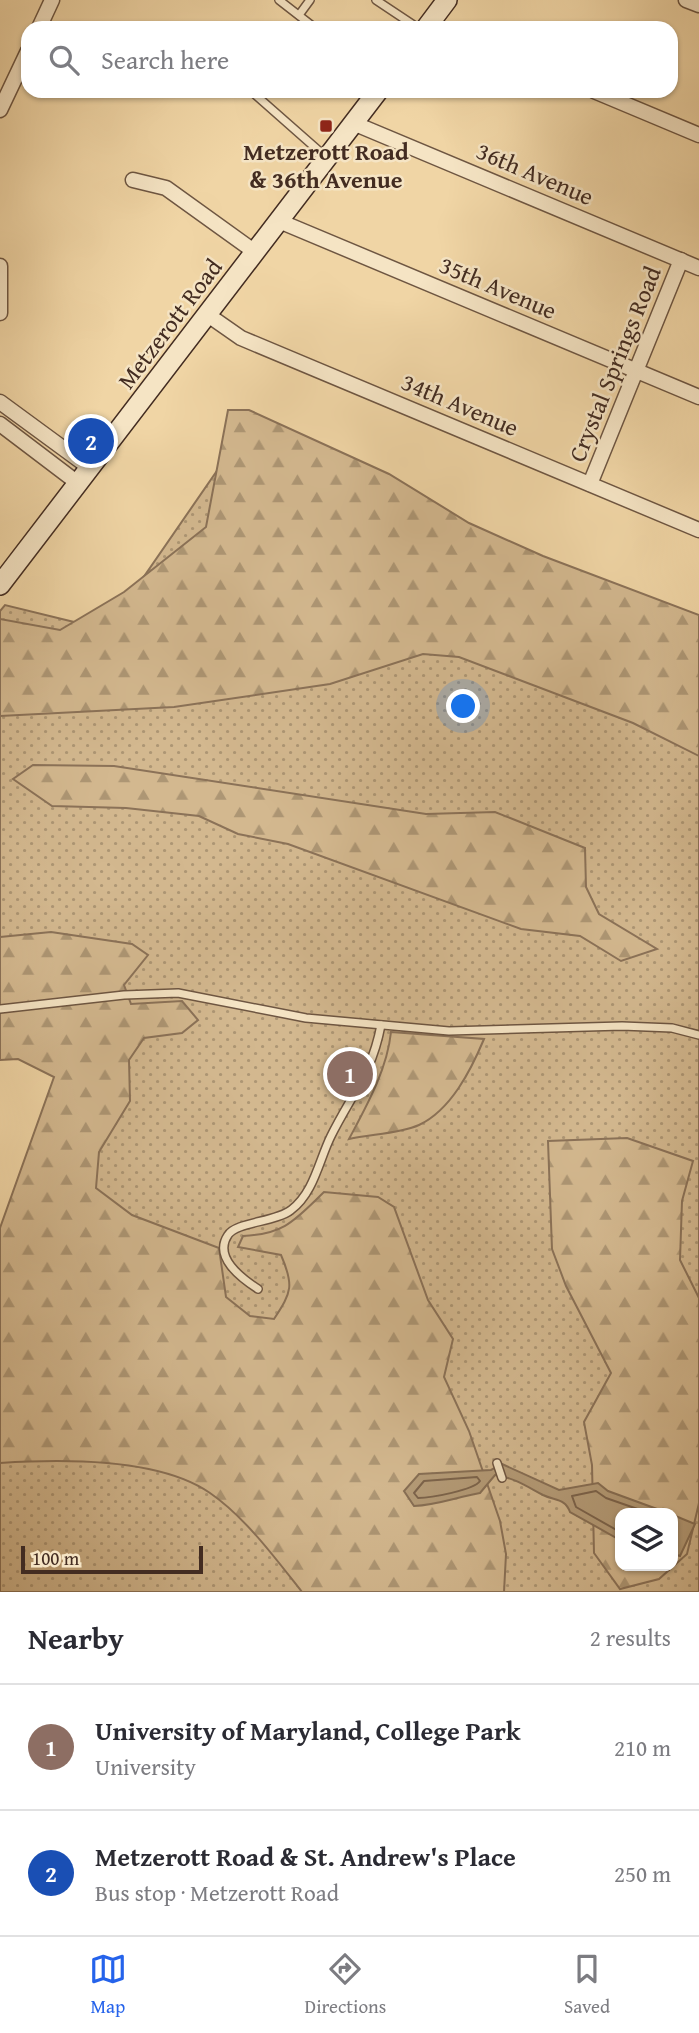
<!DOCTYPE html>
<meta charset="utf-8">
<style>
:root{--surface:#fff;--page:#f2f2f3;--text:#2b2b33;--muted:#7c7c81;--line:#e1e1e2;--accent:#2563eb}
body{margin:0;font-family:"Gentium Book Plus",serif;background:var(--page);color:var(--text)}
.controls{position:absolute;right:21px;bottom:21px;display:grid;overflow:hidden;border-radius:14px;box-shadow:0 2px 5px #0004}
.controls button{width:63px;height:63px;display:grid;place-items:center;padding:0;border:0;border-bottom:2px solid var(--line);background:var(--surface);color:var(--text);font:35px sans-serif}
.scale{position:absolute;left:21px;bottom:18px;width:182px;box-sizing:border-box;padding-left:7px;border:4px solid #432c21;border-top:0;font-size:19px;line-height:24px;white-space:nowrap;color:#432c21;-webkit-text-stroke:5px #f5e4c4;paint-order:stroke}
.you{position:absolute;left:464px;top:707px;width:24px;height:24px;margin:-18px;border:5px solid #fff;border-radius:50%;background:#1a73e8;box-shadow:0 0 0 10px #1a73e833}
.badge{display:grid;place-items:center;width:46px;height:46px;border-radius:50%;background:var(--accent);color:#fff;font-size:23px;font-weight:700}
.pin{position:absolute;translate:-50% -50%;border:4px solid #fff;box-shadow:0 2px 7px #0006}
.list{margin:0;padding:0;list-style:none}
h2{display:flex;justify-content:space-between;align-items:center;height:91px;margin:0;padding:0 28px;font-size:30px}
h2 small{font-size:23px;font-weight:400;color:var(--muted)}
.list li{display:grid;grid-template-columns:46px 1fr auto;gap:21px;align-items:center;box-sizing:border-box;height:126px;padding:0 28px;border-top:2px solid var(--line)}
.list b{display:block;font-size:26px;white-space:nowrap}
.list p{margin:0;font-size:23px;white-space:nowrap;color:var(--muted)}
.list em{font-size:23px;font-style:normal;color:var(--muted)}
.icon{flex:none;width:38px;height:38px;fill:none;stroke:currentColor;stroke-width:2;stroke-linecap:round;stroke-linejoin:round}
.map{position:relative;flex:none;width:699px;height:1592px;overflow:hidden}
.search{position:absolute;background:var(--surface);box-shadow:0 2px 5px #0004;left:21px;right:21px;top:21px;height:77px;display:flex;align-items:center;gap:18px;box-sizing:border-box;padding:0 24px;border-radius:21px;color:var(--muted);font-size:26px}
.sheet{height:343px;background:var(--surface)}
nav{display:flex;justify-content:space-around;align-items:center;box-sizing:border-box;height:98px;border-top:2px solid var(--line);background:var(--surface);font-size:19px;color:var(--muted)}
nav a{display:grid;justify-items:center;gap:4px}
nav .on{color:var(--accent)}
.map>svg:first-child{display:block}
.grass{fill:url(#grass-dots);stroke:#8b7258;stroke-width:2;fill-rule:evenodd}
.forest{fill:url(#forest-firs);stroke:#8b7258;stroke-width:2;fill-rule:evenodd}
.water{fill:#b59c78;stroke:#876f55;stroke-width:2}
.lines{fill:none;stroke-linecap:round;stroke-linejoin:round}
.shore{stroke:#7c644c;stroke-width:2}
.lane-casing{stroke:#6e5642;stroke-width:10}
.street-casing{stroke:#6e5642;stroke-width:17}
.secondary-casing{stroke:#432c21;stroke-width:22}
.lane{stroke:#f5e4c4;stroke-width:7}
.street{stroke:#f5e4c4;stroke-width:14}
.secondary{stroke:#f5e4c4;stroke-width:19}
.poi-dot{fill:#8f2418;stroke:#f5e4c4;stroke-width:2.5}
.labels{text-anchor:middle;stroke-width:5;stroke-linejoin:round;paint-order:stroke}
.poi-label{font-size:24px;font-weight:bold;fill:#432c21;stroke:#f5e4c4}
.street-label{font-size:24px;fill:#432c21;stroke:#f5e4c4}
</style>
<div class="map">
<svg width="699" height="1592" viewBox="0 0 699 1592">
<defs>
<pattern id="grass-dots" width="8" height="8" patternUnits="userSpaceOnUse" patternTransform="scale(1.75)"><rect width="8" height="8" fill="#d3b88f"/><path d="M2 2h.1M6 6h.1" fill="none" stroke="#ad9674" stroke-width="1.8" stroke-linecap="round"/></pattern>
<pattern id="forest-firs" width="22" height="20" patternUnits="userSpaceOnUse" patternTransform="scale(1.75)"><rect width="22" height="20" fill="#d3b88f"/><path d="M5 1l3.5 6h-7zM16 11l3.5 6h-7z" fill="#ad9674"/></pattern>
</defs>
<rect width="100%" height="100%" fill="#f0d5a5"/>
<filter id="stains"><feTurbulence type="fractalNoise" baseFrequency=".00286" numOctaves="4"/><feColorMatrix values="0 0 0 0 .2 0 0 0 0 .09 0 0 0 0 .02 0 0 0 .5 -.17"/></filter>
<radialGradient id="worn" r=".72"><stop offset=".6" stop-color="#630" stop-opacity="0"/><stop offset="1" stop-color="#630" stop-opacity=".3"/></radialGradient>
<path class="grass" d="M241,436l458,195v961h-699v-333l75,-216 -75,-25v-407l5,-6 102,25zM620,1513h53v53h-53z"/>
<g class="forest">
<polygon points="228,410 249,410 389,474 469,523 543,556 699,615 699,756 633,723 459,657 423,654 330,684 174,707 0,716 0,619 60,630 124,592 206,527"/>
<polygon points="33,765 114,766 426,814 495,812 585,848 586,887 599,914 657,949 621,961 580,936 521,929 288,844 238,834 199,816 126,808 52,806 13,779"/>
<path d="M51,932l81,12 16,11 -24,30 7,19 51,-3 16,19 -16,13 -38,5 -15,22 1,41 -31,51 -3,36 36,27 87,33 7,49 24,19 24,3c18,-27 20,-34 7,-64l-43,-8 5,-11c42,-2 52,-16 81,-44l54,5 16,10 34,93 25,39 -9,38 25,54 31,90 6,33 -2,38h-202c-26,-33 -57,-75 -92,-99 -52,-36 -149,-34 -210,-30v-235l54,-151 -36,-18 -18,1v-123z"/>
<path d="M391,1032l93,7c-13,31 -33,71 -65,86 -20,9 -49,9 -70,14 18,-34 38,-69 42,-107z"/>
<path d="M627,1138l66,23 -11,40 -2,59 19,38v205l-12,51 -28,25 -39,10 -26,-36 -2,-88 -8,-43 27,-49 -45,-87 -14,-37 -4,-108zM620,1513h53v53h-53z"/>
</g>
<g class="water">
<path d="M502,1464l57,26 39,-7 10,8 60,22h-48v27l-50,-28c-5,-14 -15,-11 -27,-17 -17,-9 -28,-17 -48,-20l-15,18c-23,4 -43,12 -66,13l-10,-15 15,-17 72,-4z"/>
<polygon points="673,1515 695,1524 680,1556 673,1554"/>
</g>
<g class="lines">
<g class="shore">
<path d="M477,1477l3,4c-6,9 -49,17 -62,17l-4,-5 10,-12z"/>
<polyline points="620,1532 576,1507 572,1496 596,1491 606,1498 649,1513"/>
</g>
<g class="lane-casing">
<g id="lane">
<polyline points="279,0 315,28"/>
<polyline points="376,0 418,28"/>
<polyline points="299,15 310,0"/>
<polyline points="251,91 327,158"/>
<polyline points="0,1009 124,995 178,993 306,1018 449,1031 622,1026 672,1028 699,1035"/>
<path d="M258,1289c-17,-11 -45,-32 -30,-54 8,-13 48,-13 63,-25 23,-17 28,-50 40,-74 21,-42 41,-63 50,-111"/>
<polyline points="497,1463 502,1478"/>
</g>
</g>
<g class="street-casing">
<g id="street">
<polyline points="686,0 699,5"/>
<polyline points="39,28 52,0"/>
<polyline points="594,91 699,135"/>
<polyline points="0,110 28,51"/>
<polyline points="353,123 699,268"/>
<polyline points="133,180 166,188 255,252"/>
<polyline points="279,221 699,397"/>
<polyline points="0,266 0,313"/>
<polyline points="208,315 241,338 699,530"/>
<polyline points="0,402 90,468"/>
<polyline points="0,424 79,484"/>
<polyline points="590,484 681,260"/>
</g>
</g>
<g class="secondary-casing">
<g id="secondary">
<polyline points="426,28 447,0"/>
<polyline points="0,585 378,91"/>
</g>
</g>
<use href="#lane" class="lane"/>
<use href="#street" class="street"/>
<use href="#secondary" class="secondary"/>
</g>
<rect class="poi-dot" x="319" y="119" width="14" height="14" rx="3.5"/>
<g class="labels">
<g class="poi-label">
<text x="326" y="160">Metzerott Road<tspan x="326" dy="28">&amp; 36th Avenue</tspan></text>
</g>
<g class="street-label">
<text transform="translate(535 174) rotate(23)" y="8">36th Avenue</text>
<text transform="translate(498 288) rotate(23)" y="8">35th Avenue</text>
<text transform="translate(170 324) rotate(-53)" y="8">Metzerott Road</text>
<text transform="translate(615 364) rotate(-68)" y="8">Crystal Springs Road</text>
<text transform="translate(460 405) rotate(23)" y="8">34th Avenue</text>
</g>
</g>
<rect width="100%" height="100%" filter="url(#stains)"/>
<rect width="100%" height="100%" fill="url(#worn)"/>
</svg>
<div class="controls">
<button><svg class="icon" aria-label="layers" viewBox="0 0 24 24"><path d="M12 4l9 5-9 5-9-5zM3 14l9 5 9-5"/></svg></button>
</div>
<div class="scale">100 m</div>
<div class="you"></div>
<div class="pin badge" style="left:350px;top:1074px;background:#8d6e63">1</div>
<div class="pin badge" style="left:91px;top:441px;background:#1a4fb4">2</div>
<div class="search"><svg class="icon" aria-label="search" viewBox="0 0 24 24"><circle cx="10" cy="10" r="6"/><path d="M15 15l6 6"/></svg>Search here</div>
</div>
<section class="sheet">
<h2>Nearby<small>2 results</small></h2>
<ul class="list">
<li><span class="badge" style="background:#8d6e63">1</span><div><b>University of Maryland, College Park</b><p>University</p></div><em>210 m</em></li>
<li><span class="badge" style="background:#1a4fb4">2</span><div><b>Metzerott Road &amp; St. Andrew's Place</b><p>Bus stop · Metzerott Road</p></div><em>250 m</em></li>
</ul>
</section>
<nav>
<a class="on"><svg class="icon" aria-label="map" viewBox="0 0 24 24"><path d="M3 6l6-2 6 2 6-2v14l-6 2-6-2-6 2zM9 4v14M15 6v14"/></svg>Map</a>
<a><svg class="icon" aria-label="directions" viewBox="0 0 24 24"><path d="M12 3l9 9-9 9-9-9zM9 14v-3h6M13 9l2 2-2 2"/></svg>Directions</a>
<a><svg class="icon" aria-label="saved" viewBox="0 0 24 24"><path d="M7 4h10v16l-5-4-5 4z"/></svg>Saved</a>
</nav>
